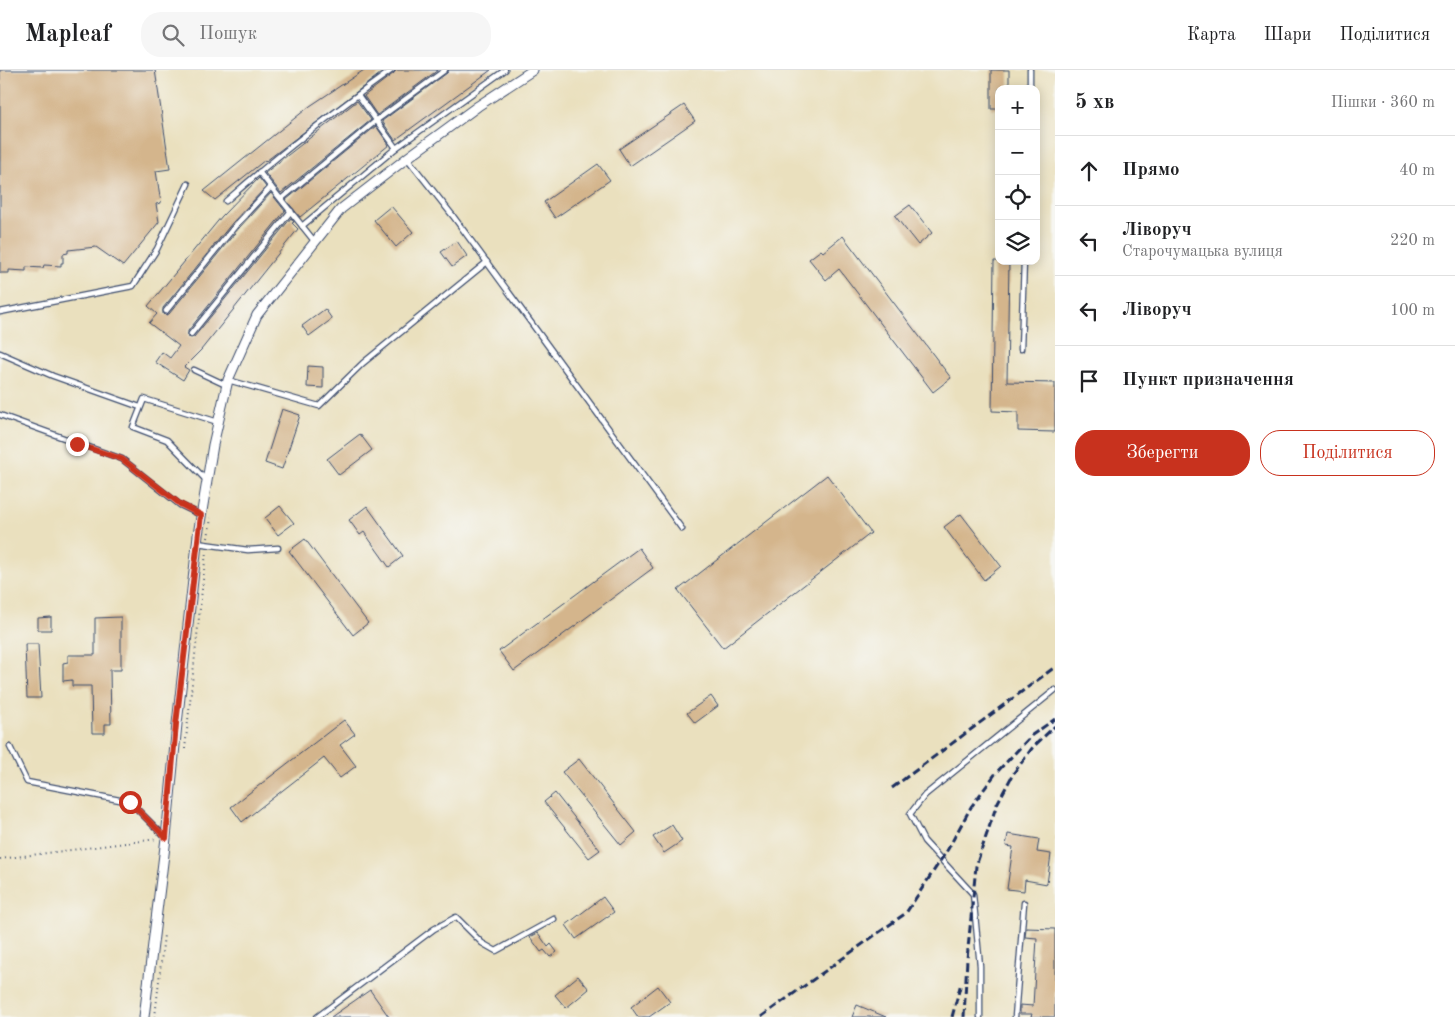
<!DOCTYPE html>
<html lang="uk">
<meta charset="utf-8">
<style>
:root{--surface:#fff;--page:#f6f6f6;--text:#202124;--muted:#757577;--line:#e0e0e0;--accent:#c8321e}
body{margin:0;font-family:"Old Standard TT",serif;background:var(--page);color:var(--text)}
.controls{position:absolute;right:15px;top:15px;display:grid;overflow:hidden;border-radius:10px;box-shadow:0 2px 12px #0003}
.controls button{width:45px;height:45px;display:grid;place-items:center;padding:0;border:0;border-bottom:1px solid var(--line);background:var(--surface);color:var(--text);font:25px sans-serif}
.stop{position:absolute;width:15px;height:15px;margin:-11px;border:4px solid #c8321e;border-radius:50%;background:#fff}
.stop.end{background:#c8321e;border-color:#fff;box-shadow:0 1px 5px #0008}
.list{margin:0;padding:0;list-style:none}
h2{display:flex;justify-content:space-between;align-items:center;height:65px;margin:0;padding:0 20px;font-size:21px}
h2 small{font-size:16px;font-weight:400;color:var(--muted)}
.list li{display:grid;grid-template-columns:32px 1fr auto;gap:15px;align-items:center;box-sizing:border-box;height:70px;padding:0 20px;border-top:1px solid var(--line)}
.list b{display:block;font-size:19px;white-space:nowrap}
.list p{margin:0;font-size:16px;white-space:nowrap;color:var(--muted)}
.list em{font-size:16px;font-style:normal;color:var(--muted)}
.actions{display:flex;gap:10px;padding:15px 20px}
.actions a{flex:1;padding:11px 0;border:1px solid var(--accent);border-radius:20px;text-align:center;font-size:18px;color:var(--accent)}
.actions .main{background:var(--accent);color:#fff}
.icon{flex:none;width:28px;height:28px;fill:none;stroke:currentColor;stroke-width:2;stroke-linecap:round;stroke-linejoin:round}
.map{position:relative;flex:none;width:1055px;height:947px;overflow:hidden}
header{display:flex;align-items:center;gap:30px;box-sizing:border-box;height:70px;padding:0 25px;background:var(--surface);border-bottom:1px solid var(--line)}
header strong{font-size:24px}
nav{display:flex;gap:28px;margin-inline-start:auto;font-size:18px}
.search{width:350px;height:45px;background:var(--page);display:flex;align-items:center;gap:12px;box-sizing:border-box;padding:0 18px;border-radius:20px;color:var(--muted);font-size:19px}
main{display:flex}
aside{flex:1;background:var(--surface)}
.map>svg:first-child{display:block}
.building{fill:#d4b58c}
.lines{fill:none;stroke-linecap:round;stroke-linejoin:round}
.lane-casing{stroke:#3a4a6c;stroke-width:7}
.street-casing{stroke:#3a4a6c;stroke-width:11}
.path{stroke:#3a4a6c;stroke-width:2;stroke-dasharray:1 4;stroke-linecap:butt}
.lane{stroke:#fff;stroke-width:4.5}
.street{stroke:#fff;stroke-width:9}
.rail{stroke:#1b2f5e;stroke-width:3;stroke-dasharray:8 4;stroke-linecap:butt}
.route{stroke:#c8321e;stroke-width:6}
</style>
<header>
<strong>Mapleaf</strong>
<div class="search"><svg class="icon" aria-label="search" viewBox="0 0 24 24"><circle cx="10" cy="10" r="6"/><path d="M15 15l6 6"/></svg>Пошук</div>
<nav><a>Карта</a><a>Шари</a><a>Поділитися</a></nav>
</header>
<main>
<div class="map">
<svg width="1055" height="947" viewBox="0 0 1055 947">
<rect width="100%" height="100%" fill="#f6f6f2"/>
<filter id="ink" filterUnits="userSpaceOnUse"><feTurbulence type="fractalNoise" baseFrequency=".02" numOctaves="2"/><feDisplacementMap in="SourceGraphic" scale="10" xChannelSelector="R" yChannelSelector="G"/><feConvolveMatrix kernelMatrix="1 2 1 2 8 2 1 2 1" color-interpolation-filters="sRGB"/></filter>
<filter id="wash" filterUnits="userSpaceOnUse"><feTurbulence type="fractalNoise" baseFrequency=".0096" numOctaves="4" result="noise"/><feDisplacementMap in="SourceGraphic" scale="20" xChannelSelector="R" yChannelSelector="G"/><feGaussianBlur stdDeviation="1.12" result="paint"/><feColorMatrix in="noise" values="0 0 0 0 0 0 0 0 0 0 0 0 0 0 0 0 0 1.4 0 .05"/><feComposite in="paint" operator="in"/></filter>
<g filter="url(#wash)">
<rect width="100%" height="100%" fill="#eae0be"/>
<g id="blocks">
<g class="building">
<polygon points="0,0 155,0 170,99 156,101 161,133 156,134 159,152 123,196 96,177 68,180 68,183 63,184 63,193 61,193 61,196 44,195 43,198 26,197 26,201 9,200 9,203 0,203"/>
<polygon points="364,0 385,0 266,91 265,90 215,130 204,121 310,36"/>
<polygon points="396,0 438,0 377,45 364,26 394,3"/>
<polygon points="449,0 491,0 395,70 382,51 447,3"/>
<polygon points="991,0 1009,0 1009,19 999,19 999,39 991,39"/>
<polygon points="357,31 371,50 281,123 265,103"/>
<polygon points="684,35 695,51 630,96 619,79"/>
<polygon points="376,56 389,75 300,147 286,130"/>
<polygon points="598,94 610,110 555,148 544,132"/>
<polygon points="259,108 266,117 233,152 163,238 163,244 166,245 169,244 239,158 271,123 285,141 188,261 188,267 191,268 194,267 291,148 294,152 292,153 298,159 201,280 184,297 189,300 183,310 155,292 162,282 170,288 179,276 149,253 157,244 148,236 222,146"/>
<polygon points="910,135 932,163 918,175 895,146"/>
<polygon points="391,136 413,162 396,177 374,150"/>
<polygon points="843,166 951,308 933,322 839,199 826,210 809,189 821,180 823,182"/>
<polygon points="457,171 467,186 452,197 441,182"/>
<polygon points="994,191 1009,191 1007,312 1055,313 1055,362 1018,361 1018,342 992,341"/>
<polygon points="325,239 332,249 309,266 302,256"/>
<polygon points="308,296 323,297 323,318 307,317"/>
<polygon points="282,339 300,345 282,399 265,393"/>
<polygon points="360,364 372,380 339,405 327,389"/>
<polygon points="827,405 871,463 723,578 678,520"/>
<polygon points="280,436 294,453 278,465 265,448"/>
<polygon points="367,436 403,486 389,497 364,462 360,465 349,450"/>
<polygon points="961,444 1001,496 984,510 944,457"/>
<polygon points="305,469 368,553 353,565 289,481"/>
<polygon points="639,478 653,498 514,601 499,581"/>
<polygon points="51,547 51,560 38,560 38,548"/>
<polygon points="121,547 121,600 110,600 111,654 105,654 105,663 92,663 91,616 72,616 72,610 63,611 63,593 68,592 68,585 95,585 95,548"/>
<polygon points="25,574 38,574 41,628 27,628"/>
<polygon points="711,626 718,636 695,653 687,643"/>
<polygon points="344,650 355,664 340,675 356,696 340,708 324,688 242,752 231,737"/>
<polygon points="579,689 636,762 621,775 562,702"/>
<polygon points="555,723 600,780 589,788 544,732"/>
<polygon points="672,755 682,771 664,783 653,767"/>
<polygon points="1008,764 1039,769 1037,782 1051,784 1047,814 1025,810 1024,821 1007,819 1013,777 1006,776"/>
<polygon points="603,827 614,842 576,869 566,855"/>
<polygon points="1026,858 1055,859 1055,947 1031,947 1032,944 1020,944 1020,935 1033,936 1037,868 1025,867"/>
<polygon points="538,863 548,877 551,874 557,882 550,887 544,880 541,882 530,867"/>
<polygon points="578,906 589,919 566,938 555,925"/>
<polygon points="658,916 670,932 649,947 638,947 631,937"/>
<polygon points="370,920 389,947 331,947"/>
<polygon points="857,935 886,947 852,947"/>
</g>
</g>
</g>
<g filter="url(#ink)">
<use href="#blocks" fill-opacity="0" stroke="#3a4a6c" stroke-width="1"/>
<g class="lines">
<g class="lane-casing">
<g id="lane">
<polyline points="1030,19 1030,0"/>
<polyline points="358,25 396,78"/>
<polyline points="407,88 453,146 682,459"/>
<polyline points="259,102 315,172"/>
<polyline points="281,129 377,50 445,0"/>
<path d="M226,131c53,-47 109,-90 166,-131"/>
<polyline points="302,156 396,78 505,0"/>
<polyline points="166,241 236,155 271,117"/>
<polyline points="0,242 133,216 157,179 188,114"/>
<polyline points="191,264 291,141"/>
<polyline points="1021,279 1024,191"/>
<polyline points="0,283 53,306 140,337"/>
<polyline points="194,300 226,315"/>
<polyline points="228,310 319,336 363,293 487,192"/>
<polyline points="0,345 122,389 180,435 201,445"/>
<polyline points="206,410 167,370 133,357 144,329 218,352"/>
<polyline points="197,473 248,480 278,478"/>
<polyline points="10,677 27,712 130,732 165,767"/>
<polyline points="317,947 434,859 456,847 482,873 496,881 554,849"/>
<polyline points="980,947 980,896 973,824 924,771 910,744 925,725 1055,620"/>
<polyline points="1015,947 1024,833"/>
</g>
</g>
<g class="street-casing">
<polyline id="street" points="144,947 166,768 177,654 198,465 213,375 228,310 257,245 341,139 407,88 478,36 533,0"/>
</g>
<g class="path">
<polyline points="208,468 211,448"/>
<polyline points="185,679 206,482"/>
<polyline points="0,789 157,769"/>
<polyline points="155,947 164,865"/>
</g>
<use href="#lane" class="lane"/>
<use href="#street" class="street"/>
<g class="rail">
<polyline points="892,718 1055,597"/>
<polyline points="761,947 906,843 948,779 971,737 996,703 1032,665 1055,649"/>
<polyline points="952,947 961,913"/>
<polyline points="964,947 967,889 976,796 997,734 1013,704 1033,677 1055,656"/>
</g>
</g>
</g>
<g class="lines" filter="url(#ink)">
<polyline class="route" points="77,374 122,389 180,434 201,445 176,654 166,768 130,732"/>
</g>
</svg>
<div class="controls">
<button>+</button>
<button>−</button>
<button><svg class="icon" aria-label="locate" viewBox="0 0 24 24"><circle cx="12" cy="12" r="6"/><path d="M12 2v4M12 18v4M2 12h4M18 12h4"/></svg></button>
<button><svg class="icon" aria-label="layers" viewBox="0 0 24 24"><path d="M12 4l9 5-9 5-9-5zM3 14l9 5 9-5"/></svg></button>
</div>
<div class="stop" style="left:130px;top:732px"></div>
<div class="stop end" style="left:77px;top:374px"></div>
</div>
<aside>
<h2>5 хв<small>Пішки · 360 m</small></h2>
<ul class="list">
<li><svg class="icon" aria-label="ahead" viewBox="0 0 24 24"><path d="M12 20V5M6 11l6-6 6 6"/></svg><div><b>Прямо</b></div><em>40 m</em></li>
<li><svg class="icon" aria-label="left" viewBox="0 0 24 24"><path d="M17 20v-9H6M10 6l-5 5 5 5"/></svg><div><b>Ліворуч</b><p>Старочумацька вулиця</p></div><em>220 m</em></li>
<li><svg class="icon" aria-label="left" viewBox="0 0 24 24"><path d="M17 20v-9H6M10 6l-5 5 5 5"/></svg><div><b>Ліворуч</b></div><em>100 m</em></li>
<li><svg class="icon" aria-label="arrive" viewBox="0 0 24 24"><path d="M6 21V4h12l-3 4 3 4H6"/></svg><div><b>Пункт призначення</b></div></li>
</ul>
<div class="actions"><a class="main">Зберегти</a><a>Поділитися</a></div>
</aside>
</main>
